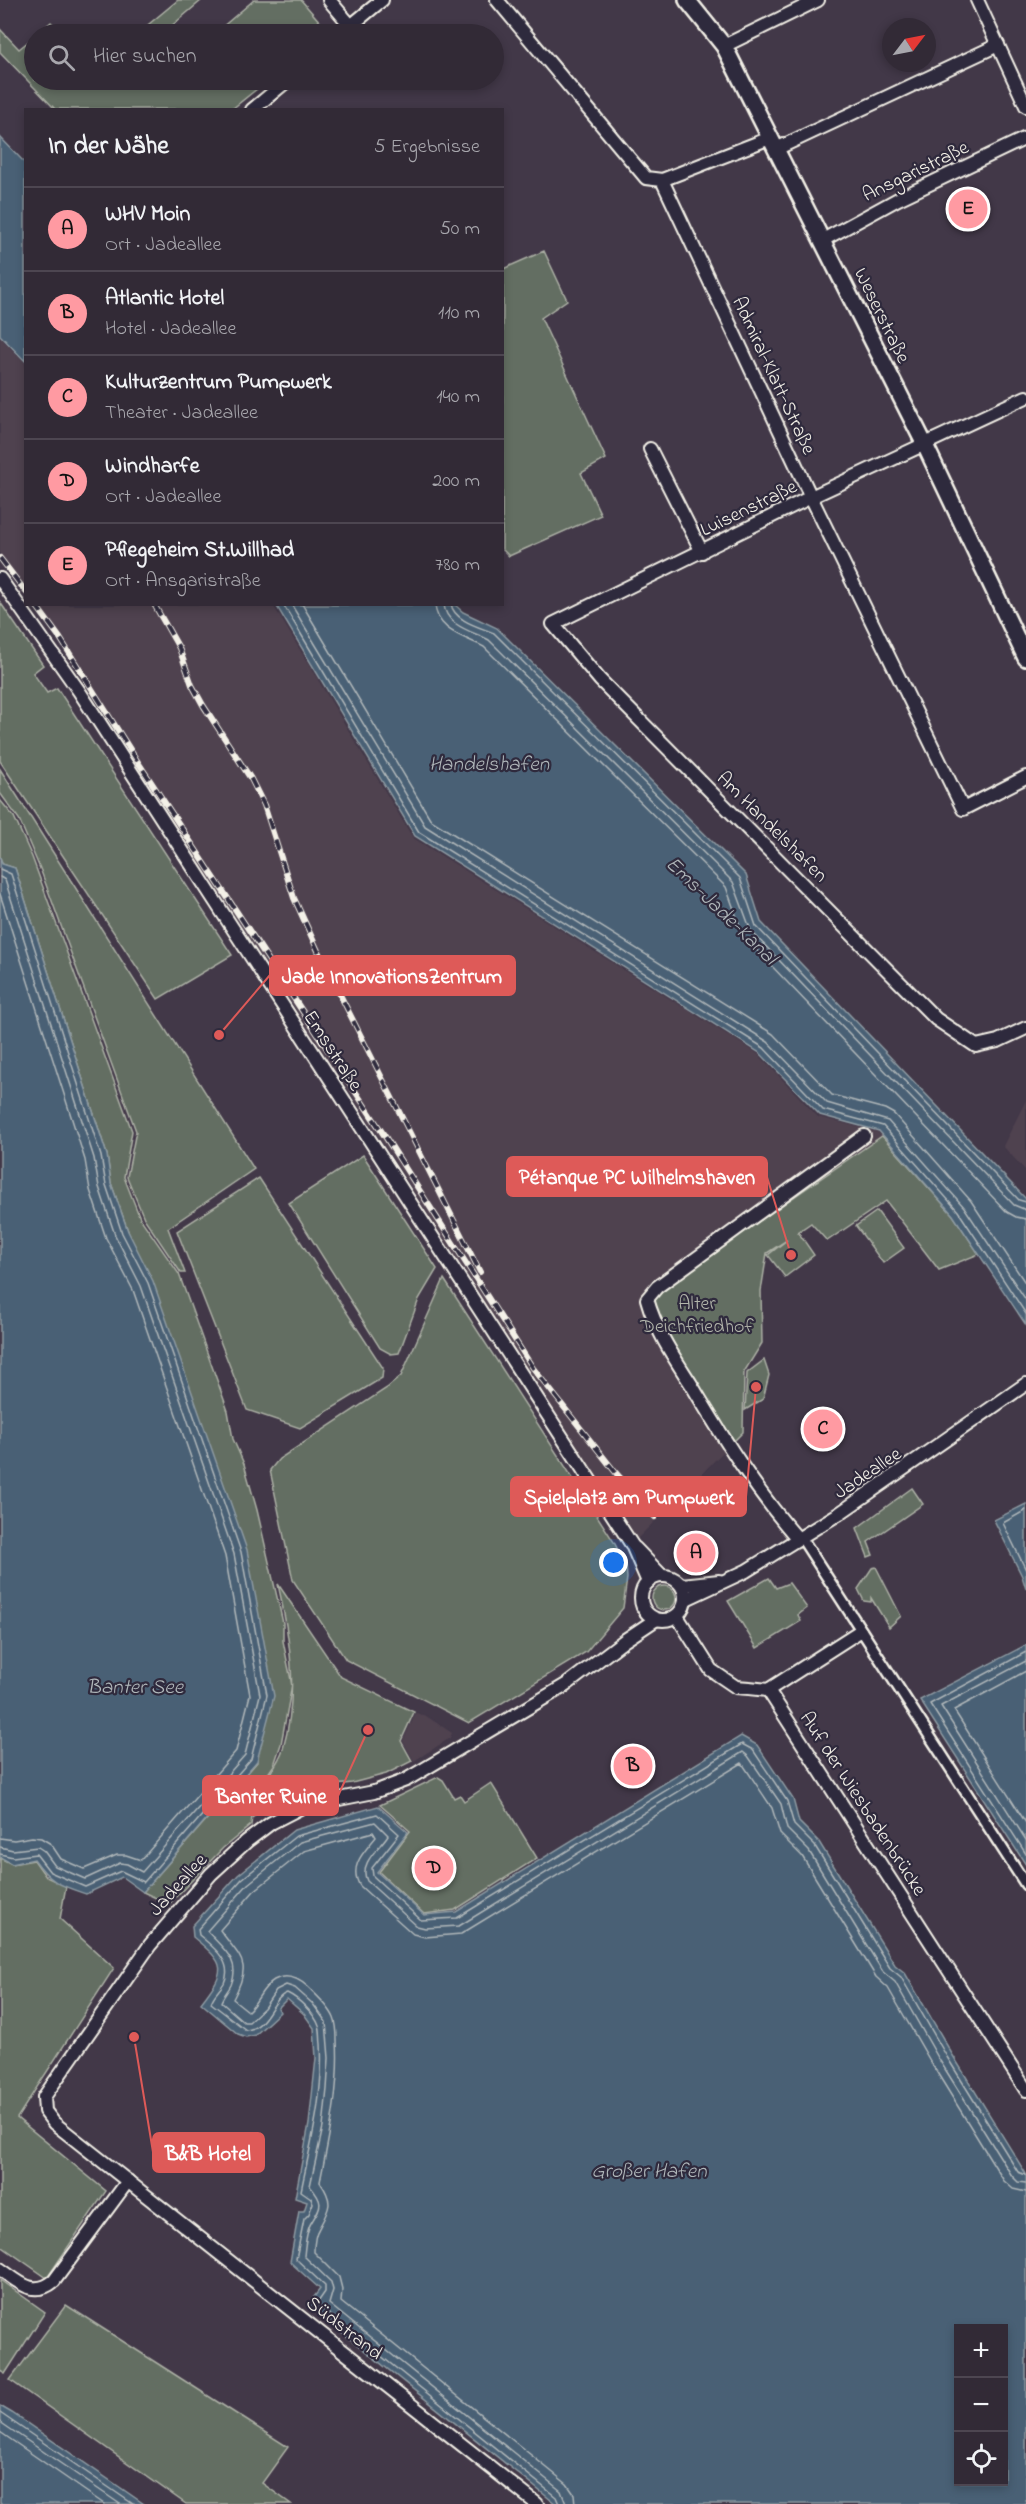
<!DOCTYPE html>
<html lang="de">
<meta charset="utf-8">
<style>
:root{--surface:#322a36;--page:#3a323e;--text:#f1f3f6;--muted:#a8a7ad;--line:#4d4651;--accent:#ff9aa2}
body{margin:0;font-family:"Indie Flower",sans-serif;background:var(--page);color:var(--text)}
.controls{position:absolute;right:18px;bottom:18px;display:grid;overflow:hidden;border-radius:0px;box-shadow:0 3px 9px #0003}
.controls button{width:54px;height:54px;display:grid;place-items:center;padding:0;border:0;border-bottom:2px solid var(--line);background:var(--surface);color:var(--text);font:30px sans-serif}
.compass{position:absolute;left:882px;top:18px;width:54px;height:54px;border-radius:50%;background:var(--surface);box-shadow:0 3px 9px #0003;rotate:58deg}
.you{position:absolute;left:614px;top:1563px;width:21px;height:21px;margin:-15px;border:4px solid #fff;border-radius:50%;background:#1a73e8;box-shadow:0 0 0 9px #1a73e833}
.badge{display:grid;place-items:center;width:39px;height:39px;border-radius:50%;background:var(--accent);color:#111;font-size:20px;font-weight:700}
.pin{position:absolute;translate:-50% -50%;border:3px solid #fff;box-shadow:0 2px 6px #0006}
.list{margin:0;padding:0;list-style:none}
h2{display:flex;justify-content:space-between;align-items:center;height:78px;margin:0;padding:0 24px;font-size:26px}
h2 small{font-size:20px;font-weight:400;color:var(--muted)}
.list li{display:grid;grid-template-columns:39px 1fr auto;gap:18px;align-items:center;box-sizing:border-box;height:84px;padding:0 24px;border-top:2px solid var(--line)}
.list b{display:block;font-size:22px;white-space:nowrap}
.list p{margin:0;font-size:20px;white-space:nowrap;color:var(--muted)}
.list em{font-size:20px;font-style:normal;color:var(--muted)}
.icon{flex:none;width:33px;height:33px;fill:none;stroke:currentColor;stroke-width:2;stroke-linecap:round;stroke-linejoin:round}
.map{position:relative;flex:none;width:1026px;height:2504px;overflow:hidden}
.search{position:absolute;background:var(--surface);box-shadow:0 3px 9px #0003;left:24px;top:24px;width:480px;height:66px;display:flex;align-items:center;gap:15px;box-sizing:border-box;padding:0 21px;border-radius:33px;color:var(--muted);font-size:22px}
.panel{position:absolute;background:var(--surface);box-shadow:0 3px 9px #0003;left:24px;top:108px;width:480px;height:498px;border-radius:0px}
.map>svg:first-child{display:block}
.built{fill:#504250}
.green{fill:#636e62;stroke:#acb0a5;stroke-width:1.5}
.water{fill:#496074;stroke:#8d9aa2;stroke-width:1.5;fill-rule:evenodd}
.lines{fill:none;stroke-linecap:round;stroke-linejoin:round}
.shore{stroke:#b0b7ba;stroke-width:1.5}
.pedestrian-casing{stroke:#f4f1e8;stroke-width:14}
.minor-casing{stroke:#f4f1e8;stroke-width:16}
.tertiary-casing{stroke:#f4f1e8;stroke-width:20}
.pedestrian{stroke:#2f2a3d;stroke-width:9}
.minor{stroke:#2f2a3d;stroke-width:12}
.tertiary{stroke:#2f2a3d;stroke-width:15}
.rail-casing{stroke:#f4f1e8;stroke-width:6}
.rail{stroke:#2f2a3d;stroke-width:4;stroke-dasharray:11;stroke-linecap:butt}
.labels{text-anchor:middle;stroke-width:4.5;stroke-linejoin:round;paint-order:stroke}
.street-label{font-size:20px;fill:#f4f1e8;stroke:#2f2a3d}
.park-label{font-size:20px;fill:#b3b6ac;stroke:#2f2a3d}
.water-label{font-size:21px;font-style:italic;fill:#b0b7ba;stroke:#2f2a3d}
.leader{fill:none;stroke:#de5a58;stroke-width:2}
.callout-dot{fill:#de5a58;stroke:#2f2a3d;stroke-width:2}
.callout{fill:#de5a58;stroke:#de5a58;stroke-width:2}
.callout-label{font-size:21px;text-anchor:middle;font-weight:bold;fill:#fff}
</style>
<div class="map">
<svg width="1026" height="2504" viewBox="0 0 1026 2504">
<rect width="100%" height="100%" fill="#423848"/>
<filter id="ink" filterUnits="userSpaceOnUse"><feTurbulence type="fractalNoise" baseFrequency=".0167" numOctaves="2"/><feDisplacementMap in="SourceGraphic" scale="12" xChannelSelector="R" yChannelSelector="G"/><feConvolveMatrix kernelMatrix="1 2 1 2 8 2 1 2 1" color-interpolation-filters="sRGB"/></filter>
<g filter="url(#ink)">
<g class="built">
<polygon points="0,337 25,363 25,596 0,563"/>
<polygon points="32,605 273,605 413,838 758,1054 818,1117 878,1132 882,1136 661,1288 657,1323 734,1441 636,1540 361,1109 165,810 54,633"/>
<polygon points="1026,1100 1026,1171 1003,1146"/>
<polygon points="416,1713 426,1716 452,1733 450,1738 414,1761 403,1741"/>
</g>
<g class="green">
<polygon points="178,0 202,0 162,34 137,34"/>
<polygon points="254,0 301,0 327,30 322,34 214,34"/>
<polygon points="51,22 63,34 37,34"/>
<polygon points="0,29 19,49 34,37 34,80 135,80 139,86 151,80 268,80 232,109 55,109 0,52"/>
<polygon points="544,251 567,300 541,318 606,459 581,473 601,515 509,556 502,549 503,269"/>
<polygon points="0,602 43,665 33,673 47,693 57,688 232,955 158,999 0,761"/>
<polygon points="0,769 254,1169 168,1228 185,1273 181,1273 144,1218 127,1177 136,1131 41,871 19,819 0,793"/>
<polygon points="0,800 14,817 32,857 132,1131 124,1177 140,1218 179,1274 228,1411 233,1439 244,1464 257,1510 283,1623 283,1641 292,1685 281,1744 274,1765 259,1787 254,1800 251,1825 223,1848 169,1904 143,1892 257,1762 128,1231 111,1183 107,1155 15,868 2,864 0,857"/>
<polygon points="882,1136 953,1215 979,1254 939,1270 886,1201 827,1241 811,1223 798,1232 814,1255 785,1277 768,1255 787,1240 767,1253 761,1291 762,1343 744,1372 743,1432 734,1441 657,1322 652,1301 661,1289"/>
<polygon points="363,1155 437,1269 419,1299 399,1353 391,1354 380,1348 289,1203"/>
<polygon points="259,1178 383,1368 382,1378 300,1428 247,1410 177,1231"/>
<polygon points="877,1211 904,1248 883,1263 856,1226"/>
<polygon points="444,1279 614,1542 626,1566 627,1578 623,1608 586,1652 469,1723 346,1660 293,1580 270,1470 279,1459 387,1388 401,1376"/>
<polygon points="764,1360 769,1375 763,1399 745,1410 747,1373"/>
<polygon points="912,1488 923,1504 868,1542 873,1555 868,1557 857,1528"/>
<polygon points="876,1567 901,1616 889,1627 871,1598 871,1602 864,1601 858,1589 872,1568"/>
<polygon points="769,1578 776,1588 789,1583 807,1608 798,1615 801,1621 757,1648 728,1601"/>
<path d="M278,1584l63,93 73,35 -13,29 11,20 -26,13 -34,9 -32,4 -33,10 -34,20c2,-9 3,-19 7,-27 7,-15 18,-25 23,-41 16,-56 7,-110 -5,-165z"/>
<circle cx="664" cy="1598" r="12"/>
<polygon points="438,1777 443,1780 454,1798 460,1795 464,1801 491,1783 537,1858 455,1910 424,1914 379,1872 410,1831 380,1805"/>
<polygon points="0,1858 12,1864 34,1860 46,1877 66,1886 60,1919 114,1968 17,2118 106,2191 47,2278 0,2245"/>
<polygon points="0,2280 45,2312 5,2374 0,2371"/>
<polygon points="66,2305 288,2447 262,2483 291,2504 186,2504 10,2380"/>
</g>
<g class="water">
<polygon points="0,137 25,163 25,361 0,335"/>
<polygon points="276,605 455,605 463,612 497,628 746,875 761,922 1026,1199 1026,1325 953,1215 879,1131 820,1115 760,1053 415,836"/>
<path d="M0,857l2,7 13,4 92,287 4,28 17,48 25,50 94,269 27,146 -17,65 -114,131 -21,-15 -36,17c-27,-9 -35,-11 -52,-35l-22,5 -12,-7z"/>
<polygon points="1026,1504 1026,1589 1022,1576 994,1520"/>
<polygon points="1026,1645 1026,1865 920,1700"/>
<path d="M741,1736l16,9 36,54 6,23 20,20 76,123 10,8 47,81 74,120v330h-470l-248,-199 12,-16 -30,-27 9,-51h5l3,-9 -12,-4 14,-74 7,-66 -2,-30 -10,-14 -17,-15 -9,9 2,4 -25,23 -9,2 -8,-3 -37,-31c26,-34 26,-38 -8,-66l-1,-11 46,-51 56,-45 84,-24 30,26 -31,40 47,43 32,-3zM1004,2328v154h-46v-154z"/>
<polygon points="0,2406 12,2413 144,2504 0,2504"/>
</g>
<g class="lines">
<g class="shore">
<polyline points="283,604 419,832 764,1048 823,1110 883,1126 958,1211 1026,1314"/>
<polyline points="291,604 425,826 768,1042 827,1103 888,1121 964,1207 1026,1300"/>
<polyline points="302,604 431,820 773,1034 832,1095 885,1109 894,1114 971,1201 1026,1284"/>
<path d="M435,604c1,27 30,33 49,43l242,240 18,50 263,275 9,5 10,2"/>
<path d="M444,604c1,22 30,28 45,36l244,242 18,49 263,274 12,5"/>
<path d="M451,604c3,17 29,23 43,29l246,245 16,48 263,274 7,2"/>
<polyline points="0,869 11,874 101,1156 106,1185 122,1233 148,1283 241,1552 267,1695 251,1759 144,1882 121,1871 85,1887 50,1872 36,1854 13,1857 0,1854"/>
<polyline points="0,877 5,880 94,1158 99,1187 115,1235 141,1286 234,1554 260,1695 245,1755 142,1872 127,1864 120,1863 85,1879 55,1866 44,1851 38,1847 13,1850 0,1847"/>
<polyline points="0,894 85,1160 90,1190 106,1238 133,1290 225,1556 250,1695 236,1751 141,1860 126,1855 117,1855 84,1869 61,1859 51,1844 41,1838 32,1837 14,1840 0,1838"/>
<polyline points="1026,1510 1003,1523 1026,1570"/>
<polyline points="1026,1652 930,1704 1026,1854"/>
<polyline points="1026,1661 941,1706 1026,1840"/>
<polyline points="1026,1671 954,1710 1026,1823"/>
<polyline points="0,2413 133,2504"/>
<polyline points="0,2422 120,2504"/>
<polyline points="0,2432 104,2504"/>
<path d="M559,2504l-3,-7 -237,-191 -1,-4 7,-10v-6l-29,-27 8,-40 5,-5 4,-11 -2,-5 -10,-7c10,-49 23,-97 20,-147 -1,-6 0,-13 -2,-18 -4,-12 -21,-28 -32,-33 -15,4 -19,35 -41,37l-35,-27c2,-8 9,-13 13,-20 10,-21 -11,-36 -25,-48l-1,-6 44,-50 54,-43 81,-22 22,20 -27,34 1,8 48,44 36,-2 285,-174 11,6 34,51 7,24 21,21 75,122 11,9 46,80 71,115 8,3"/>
<path d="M566,2504l-5,-13 -232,-187 4,-14 -2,-8 -27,-26c1,-9 2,-25 7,-33 11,-18 13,-20 -1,-37l13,-59 4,-38 2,-31 -3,-36 -13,-18 -18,-16 -9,-3 -10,5 -12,18 -15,14h-5l-23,-20c2,-6 7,-11 10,-17 11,-25 -10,-38 -24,-54l41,-47 52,-42 75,-20 13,13c-8,13 -30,28 -21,46l50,45 8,2 34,-2 284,-174 5,4 33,48 6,25 22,22 74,121 12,10 45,79 72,115 6,6 8,1"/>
<path d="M575,2504l-1,-10 -7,-10 -226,-182 1,-13 -3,-12 -25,-25c0,-7 1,-18 5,-24 11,-20 15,-26 1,-46 9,-46 20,-93 17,-141 0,-7 0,-16 -3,-23 -5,-12 -17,-22 -26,-31 -10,-9 -21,-14 -34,-7 -12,7 -16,22 -26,31l-15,-12c20,-37 8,-40 -13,-69l34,-39 50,-40 69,-19 3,5c-12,15 -28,29 -16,49l53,48 12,3 36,-3 281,-171 30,45 8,26 22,22 74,121 12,11 45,78 71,115 9,8 13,3"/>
</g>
<g class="pedestrian-casing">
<polyline id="pedestrian" points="801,1537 1026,1885"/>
</g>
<g class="minor-casing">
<g id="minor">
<polyline points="329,0 351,26"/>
<polyline points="497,0 646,178 662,180 811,497 963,809 1026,777"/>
<polyline points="977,0 1026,106"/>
<polyline points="341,34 382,0"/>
<polyline points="724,46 818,0"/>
<polyline points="252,110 288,80"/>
<polyline points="776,149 998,45"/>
<polyline points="662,180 770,138"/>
<polyline points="823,240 898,199 1026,138"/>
<polyline points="1026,397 811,497 553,624 600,680 936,1019 976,1046 998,1041 1026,1028"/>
<polyline points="650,449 702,552"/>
<polyline points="0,579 79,691 632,1545 648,1582"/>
<path d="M798,1539c-42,-48 -75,-101 -107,-155 -18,-28 -35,-53 -44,-85l10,-12 207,-151"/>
<polyline points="635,1548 662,1576"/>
<circle cx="663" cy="1598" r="22"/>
<polyline points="682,1585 719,1581"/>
<polyline points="686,1599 746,1571 840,1513 1026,1384"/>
<polyline points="677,1616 711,1670 736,1687 749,1688 768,1690 860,1631"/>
<polyline points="768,1690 1026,2090"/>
<path d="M0,2269c19,13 33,29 54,12l74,-100"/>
<polyline points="537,2504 54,2123 45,2111 44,2097 150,1945 211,1874 247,1841 271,1823 304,1806 374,1792 406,1780 566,1685 625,1640 655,1620"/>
</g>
</g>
<g class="tertiary-casing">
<polyline id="tertiary" points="687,0 724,46 925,445 1026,658"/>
</g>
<use href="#pedestrian" class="pedestrian"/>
<use href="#minor" class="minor"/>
<use href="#tertiary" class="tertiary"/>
<g class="rail-casing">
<g id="rail">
<polyline points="0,558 26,592"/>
<polyline points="35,604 60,638 138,762 386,1138 533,1368 616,1473 655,1517"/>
<polyline points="155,606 179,648 192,685 203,705 251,779 264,805 294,898 319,953 480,1272"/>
</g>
</g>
<use href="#rail" class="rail"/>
</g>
</g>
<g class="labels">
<g class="street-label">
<text transform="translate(915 170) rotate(-26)" y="7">Ansgaristraße</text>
<text transform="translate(883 315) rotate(64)" y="7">Weserstraße</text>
<text transform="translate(775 375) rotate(65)" y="7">Admiral-Klatt-Straße</text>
<text transform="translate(748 507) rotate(-26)" y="7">Luisenstraße</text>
<text transform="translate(773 826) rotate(45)" y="7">Am Handelshafen</text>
<text transform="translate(334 1050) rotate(57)" y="7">Emsstraße</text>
<text transform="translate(867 1472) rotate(-34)" y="7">Jadeallee</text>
<text transform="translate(864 1803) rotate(57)" y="7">Auf der Wiesbadenbrücke</text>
<text transform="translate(177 1884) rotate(-48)" y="7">Jadeallee</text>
<text transform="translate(345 2327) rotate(38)" y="7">Südstrand</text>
</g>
<g class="park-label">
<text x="697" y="1309">Alter<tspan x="697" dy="23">Deichfriedhof</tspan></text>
</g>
<g class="water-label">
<text x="489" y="770">Handelshafen</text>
<text transform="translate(722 910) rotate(44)" y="7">Ems-Jade-Kanal</text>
<text x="135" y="1693">Banter See</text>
<text x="649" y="2177">Großer Hafen</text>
</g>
</g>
<path class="leader" d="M219 1035L270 975M791 1255L767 1177M756 1387L746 1497M368 1730L338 1796M134 2037L153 2152"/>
<g class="callout-dot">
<circle cx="219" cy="1035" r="6"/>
<circle cx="791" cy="1255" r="6"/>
<circle cx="756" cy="1387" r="6"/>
<circle cx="368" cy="1730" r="6"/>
<circle cx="134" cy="2037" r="6"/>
</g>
<g class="callout">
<rect x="270" y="956" width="245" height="39" rx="6"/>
<rect x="507" y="1157" width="260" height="39" rx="6"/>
<rect x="511" y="1477" width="235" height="39" rx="6"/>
<rect x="203" y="1776" width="135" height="39" rx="6"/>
<rect x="153" y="2133" width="111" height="39" rx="6"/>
</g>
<g class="callout-label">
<text x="392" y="983">Jade InnovationsZentrum</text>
<text x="637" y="1184">Pétanque PC Wilhelmshaven</text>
<text x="629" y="1504">Spielplatz am Pumpwerk</text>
<text x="271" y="1803">Banter Ruine</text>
<text x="208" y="2160">B&amp;B Hotel</text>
</g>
</svg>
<div class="controls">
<button>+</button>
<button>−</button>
<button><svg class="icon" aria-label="locate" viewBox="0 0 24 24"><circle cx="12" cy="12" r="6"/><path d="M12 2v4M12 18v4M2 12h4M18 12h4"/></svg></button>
</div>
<svg class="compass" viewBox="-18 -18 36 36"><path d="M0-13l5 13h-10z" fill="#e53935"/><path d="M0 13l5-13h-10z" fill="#a8a7ad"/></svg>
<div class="you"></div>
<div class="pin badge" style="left:696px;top:1553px">A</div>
<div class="pin badge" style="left:633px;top:1766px">B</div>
<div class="pin badge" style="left:823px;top:1429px">C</div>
<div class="pin badge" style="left:434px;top:1868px">D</div>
<div class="pin badge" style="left:968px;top:209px">E</div>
<div class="search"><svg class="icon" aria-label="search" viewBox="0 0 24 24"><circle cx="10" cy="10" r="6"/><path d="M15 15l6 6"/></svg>Hier suchen</div>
<section class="panel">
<h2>In der Nähe<small>5 Ergebnisse</small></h2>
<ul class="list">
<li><span class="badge">A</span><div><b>WHV Moin</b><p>Ort · Jadeallee</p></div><em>50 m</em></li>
<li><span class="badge">B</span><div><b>Atlantic Hotel</b><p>Hotel · Jadeallee</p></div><em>110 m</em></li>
<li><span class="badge">C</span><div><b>Kulturzentrum Pumpwerk</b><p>Theater · Jadeallee</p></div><em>140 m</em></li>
<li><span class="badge">D</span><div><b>Windharfe</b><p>Ort · Jadeallee</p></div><em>200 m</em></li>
<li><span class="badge">E</span><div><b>Pflegeheim St.Willhad</b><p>Ort · Ansgaristraße</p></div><em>780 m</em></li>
</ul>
</section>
</div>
